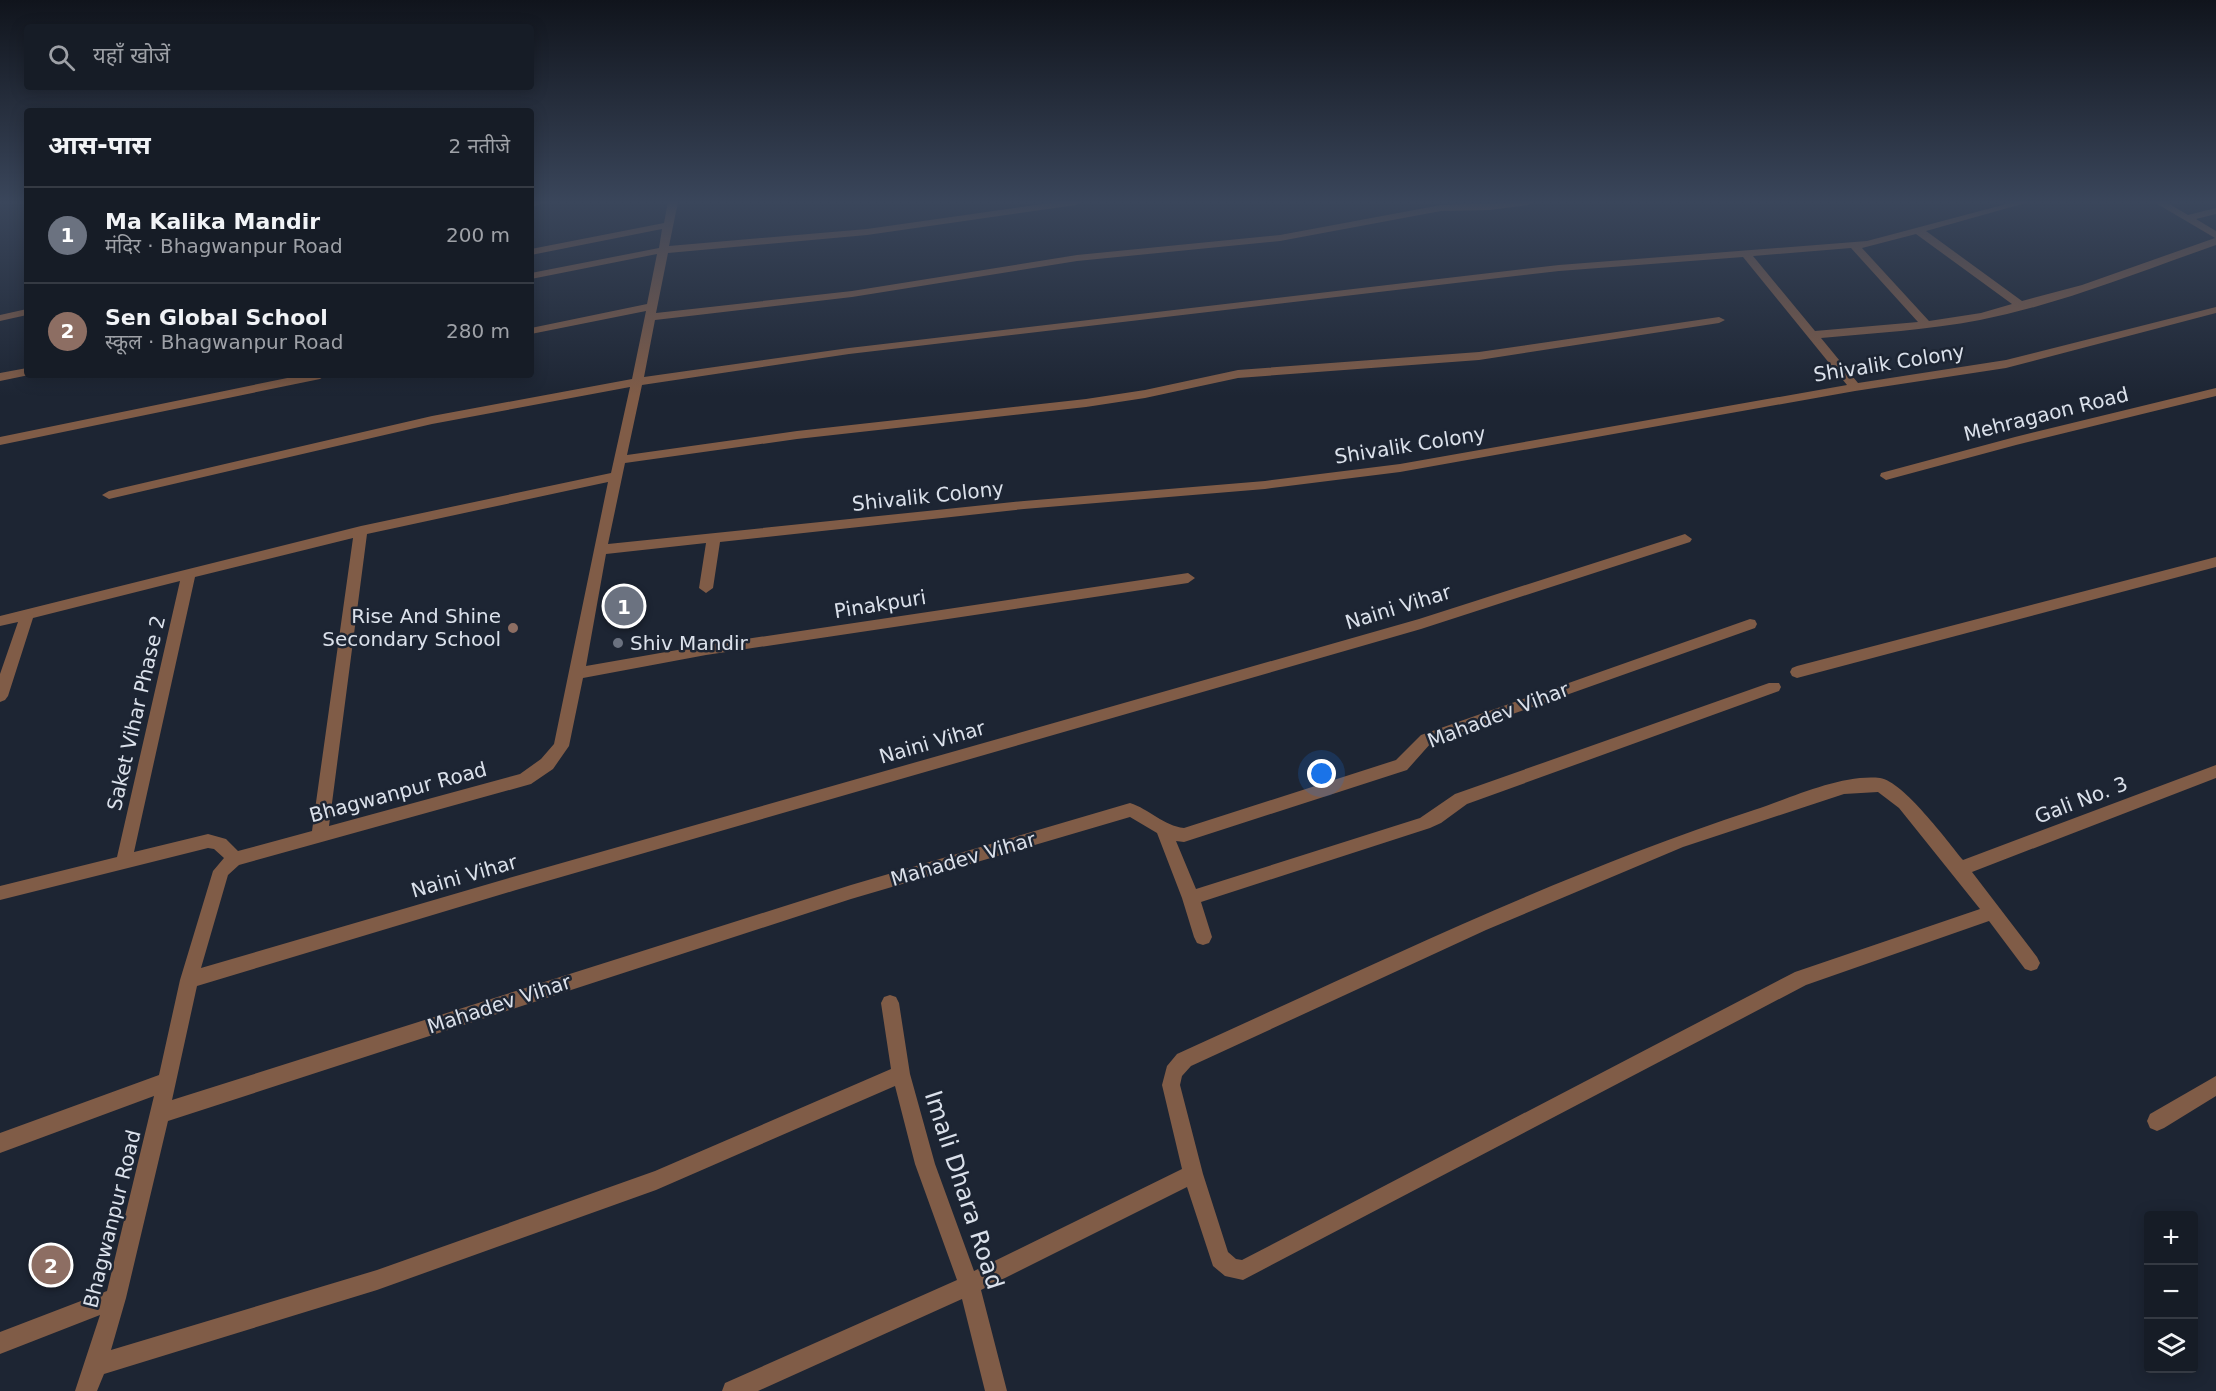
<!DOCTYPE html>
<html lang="hi">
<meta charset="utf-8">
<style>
:root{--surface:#161c26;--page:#232932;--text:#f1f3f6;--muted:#9ea1a7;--line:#353a43;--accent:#f2a541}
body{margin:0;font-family:"DejaVu Sans","Noto Sans Devanagari",sans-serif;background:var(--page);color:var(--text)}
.controls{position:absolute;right:18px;bottom:18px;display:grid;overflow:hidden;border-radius:6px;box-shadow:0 3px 15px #0003}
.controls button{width:54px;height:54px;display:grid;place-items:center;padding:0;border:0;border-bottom:2px solid var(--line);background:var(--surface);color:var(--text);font:30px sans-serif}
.you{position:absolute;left:1322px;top:774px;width:21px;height:21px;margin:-15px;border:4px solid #fff;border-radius:50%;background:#1a73e8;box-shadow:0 0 0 9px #1a73e833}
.badge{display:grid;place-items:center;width:39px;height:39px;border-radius:50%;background:var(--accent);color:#fff;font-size:20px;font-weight:700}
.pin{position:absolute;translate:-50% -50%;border:3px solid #fff;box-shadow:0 2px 6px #0006}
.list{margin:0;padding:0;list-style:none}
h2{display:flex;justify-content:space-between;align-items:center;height:78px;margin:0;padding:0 24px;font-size:26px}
h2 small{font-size:20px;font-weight:400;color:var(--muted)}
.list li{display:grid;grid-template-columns:39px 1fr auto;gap:18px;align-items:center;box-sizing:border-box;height:96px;padding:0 24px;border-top:2px solid var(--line)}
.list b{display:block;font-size:22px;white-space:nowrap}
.list p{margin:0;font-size:20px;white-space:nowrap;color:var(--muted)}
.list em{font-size:20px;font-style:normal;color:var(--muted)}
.icon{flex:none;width:33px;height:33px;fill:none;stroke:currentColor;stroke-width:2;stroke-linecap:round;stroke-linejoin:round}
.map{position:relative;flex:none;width:2216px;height:1391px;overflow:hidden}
.search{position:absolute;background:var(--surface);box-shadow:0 3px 15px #0003;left:24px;top:24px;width:510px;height:66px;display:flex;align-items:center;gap:15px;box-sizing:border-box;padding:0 21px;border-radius:6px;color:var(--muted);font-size:22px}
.panel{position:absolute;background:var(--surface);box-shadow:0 3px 15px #0003;left:24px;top:108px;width:510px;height:270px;border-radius:6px}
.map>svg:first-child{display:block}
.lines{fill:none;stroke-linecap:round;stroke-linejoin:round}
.minor{fill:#805c47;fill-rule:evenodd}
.education-dot{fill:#8d6e63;stroke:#1d2533;stroke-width:2}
.worship-dot{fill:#6b7280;stroke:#1d2533;stroke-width:2}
.labels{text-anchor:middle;stroke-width:5;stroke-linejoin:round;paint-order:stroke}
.street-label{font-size:20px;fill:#dbe1eb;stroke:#1d2533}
.poi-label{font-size:20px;fill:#dbe1eb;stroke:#1d2533;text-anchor:end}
.near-street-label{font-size:24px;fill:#dbe1eb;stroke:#1d2533}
</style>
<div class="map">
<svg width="2216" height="1391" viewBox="0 0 2216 1391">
<rect width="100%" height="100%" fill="#1d2533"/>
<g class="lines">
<g class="minor">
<polygon points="531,202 548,202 531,207"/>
<path d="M668,202h10l-9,44 198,-17 190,-27h24l-5,3 -209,30 -199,18 -12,60 196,-22 225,-36 203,-20 161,-30 92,-3 -5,3 -38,5 -49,1 -161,30 -203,20 -225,36 -197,23 -11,57 205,-29 710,-83 308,-24 147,-39h15l-103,29 96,70 60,-16 133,-47 -61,-36h12l22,13 28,-7v6l-20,5 20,12v14c-77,27 -155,59 -236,75 -52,10 -106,13 -159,18l37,45 148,-23 210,-53v6l-210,55 -151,23 -455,81 -135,17 -241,20 -304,33 -7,46 -7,5 -7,-5 7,-45 -100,11 -20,112 120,-21 482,-72 7,5 -7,5 -482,72 -123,23 -14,68 -16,23 -22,15 -292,81 -11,10 -27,93 315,-92 903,-257 266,-85 7,5 -2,3 -269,87 -905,261 -319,96 -25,114 679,-215 279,-82c19,6 34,23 54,25l212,-68 25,-25 329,-116 5,1 2,4 -2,4 -324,115 -24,27 -223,72 -8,-1 20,48 224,-71 35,-24 314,-111h10l2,4 -2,4 -312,113 -26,19 -11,5 -229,74 11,35 -3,6 -6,2 -6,-2 -3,-6 -12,-39 -25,-65 -27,-16 -279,82 -683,222 -42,177 -15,52 266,-80 278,-99 236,-102 -10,-66 3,-6 6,-2 6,2 3,6 11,71 25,90 39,107 208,-102 -20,-84 5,-19 10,-12c190,-86 379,-179 577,-244 37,-12 87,-36 126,-32 23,3 68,64 83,82l253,-95v13l-244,94 65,85 3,6 -3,6 -6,2 -6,-2 -36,-48 -183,64 -563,295 -18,-4 -12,-10 -26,-79 -206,103 26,101h-22l-23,-92 -204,92h-36l3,-8 232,-103 -42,-116 -20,-78 -239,104 -279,100 -273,84 -7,17h-22l25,-76 -100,39v-22l107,-41 47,-195 -154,57v-20l159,-58 21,-95 33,-109 11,-13 -10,-9 -6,-1 -208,52v-14l117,-29 63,-276 -147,37 -25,78 -3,4 -5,2v-28l18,-52 -18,4v-10l361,-90 250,-53 19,-86 -198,37 -323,75 -7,-4 7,-4 323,-75 200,-37 14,-68 -115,23v-6l116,-24 10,-50 -126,25v-6l128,-25 3,-19 -131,26v-6l133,-26zM1916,234l96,70 -31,9 -52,8 -67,-73zM1851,248l67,74 -103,9 -62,-75zM1743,257l104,128 -447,79 -135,17 -241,20 -416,43 17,-81 172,-24 289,-32 59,-9 93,-20 241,-18 240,-37 6,-3 -6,-3 -240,35 -241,18 -93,20 -59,9 -289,32 -170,24 15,-70 207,-31 710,-83zM608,482l-54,262 -13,15 -21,15 -191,52 38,-292zM353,538l-41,293 -74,20 -12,-12 -18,-5 -74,18 61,-275zM1878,792l21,16 81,101 -185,63 -553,288 -6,-1 -8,-7 -25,-78 -23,-89 2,-9 9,-10 295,-136 197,-83 161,-53z"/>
<polygon points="27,309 27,315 0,321 0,315"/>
<polygon points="27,368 27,375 29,375 0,381 0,373"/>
<polygon points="302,375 326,375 320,379 0,445 0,437"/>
<polygon points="2216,388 2216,396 2016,445 1886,480 1880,476 1881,473 2015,437"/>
<polygon points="2216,557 2216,567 1797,678 1792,676 1790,672 1792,668 1797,666"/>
<polygon points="2216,1076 2216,1096 2164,1128 2157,1131 2150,1128 2147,1121 2150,1114"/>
</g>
</g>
<linearGradient id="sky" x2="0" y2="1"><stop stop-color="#10141c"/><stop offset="0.51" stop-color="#3a465b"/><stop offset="1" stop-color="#3a465b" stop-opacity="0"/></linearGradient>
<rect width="2216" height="396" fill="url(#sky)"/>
<circle class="education-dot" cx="513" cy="628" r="6"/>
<circle class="worship-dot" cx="618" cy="643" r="6"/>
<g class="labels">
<g class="street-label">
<text transform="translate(1889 363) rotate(-9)" y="7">Shivalik Colony</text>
<text transform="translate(2046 414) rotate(-14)" y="7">Mehragaon Road</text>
<text transform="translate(1410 445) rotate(-9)" y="7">Shivalik Colony</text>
<text transform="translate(928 496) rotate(-6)" y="7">Shivalik Colony</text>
<text transform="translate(880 604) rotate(-9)" y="7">Pinakpuri</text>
<text transform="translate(1398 607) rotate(-17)" y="7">Naini Vihar</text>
<text transform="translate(136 713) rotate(-77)" y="7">Saket Vihar Phase 2</text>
<text transform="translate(1498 715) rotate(-21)" y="7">Mahadev Vihar</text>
<text transform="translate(932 742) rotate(-16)" y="7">Naini Vihar</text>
<text transform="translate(398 792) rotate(-15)" y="7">Bhagwanpur Road</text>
<text transform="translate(2081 800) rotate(-21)" y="7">Gali No. 3</text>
<text transform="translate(963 859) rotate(-16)" y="7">Mahadev Vihar</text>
<text transform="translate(464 876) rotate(-16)" y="7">Naini Vihar</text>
<text transform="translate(499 1004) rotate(-18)" y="7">Mahadev Vihar</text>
<text transform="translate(112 1219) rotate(-76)" y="7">Bhagwanpur Road</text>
</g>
<g class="poi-label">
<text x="501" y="623">Rise And Shine<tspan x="501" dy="23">Secondary School</tspan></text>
<text x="630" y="650" text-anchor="start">Shiv Mandir</text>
</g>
<g class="near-street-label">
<text transform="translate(964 1190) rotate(72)" y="8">Imali Dhara Road</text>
</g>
</g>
</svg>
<div class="controls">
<button>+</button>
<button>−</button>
<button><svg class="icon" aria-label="layers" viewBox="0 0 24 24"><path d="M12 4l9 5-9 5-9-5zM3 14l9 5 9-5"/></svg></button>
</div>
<div class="you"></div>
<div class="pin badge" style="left:624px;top:606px;background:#6b7280">1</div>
<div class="pin badge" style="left:51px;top:1265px;background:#8d6e63">2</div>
<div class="search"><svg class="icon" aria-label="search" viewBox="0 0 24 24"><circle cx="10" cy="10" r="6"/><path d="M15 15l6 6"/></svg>यहाँ खोजें</div>
<section class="panel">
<h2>आस-पास<small>2 नतीजे</small></h2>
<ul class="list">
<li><span class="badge" style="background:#6b7280">1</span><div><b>Ma Kalika Mandir</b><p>मंदिर · Bhagwanpur Road</p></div><em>200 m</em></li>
<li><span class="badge" style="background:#8d6e63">2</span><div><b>Sen Global School</b><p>स्कूल · Bhagwanpur Road</p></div><em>280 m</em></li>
</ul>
</section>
</div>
